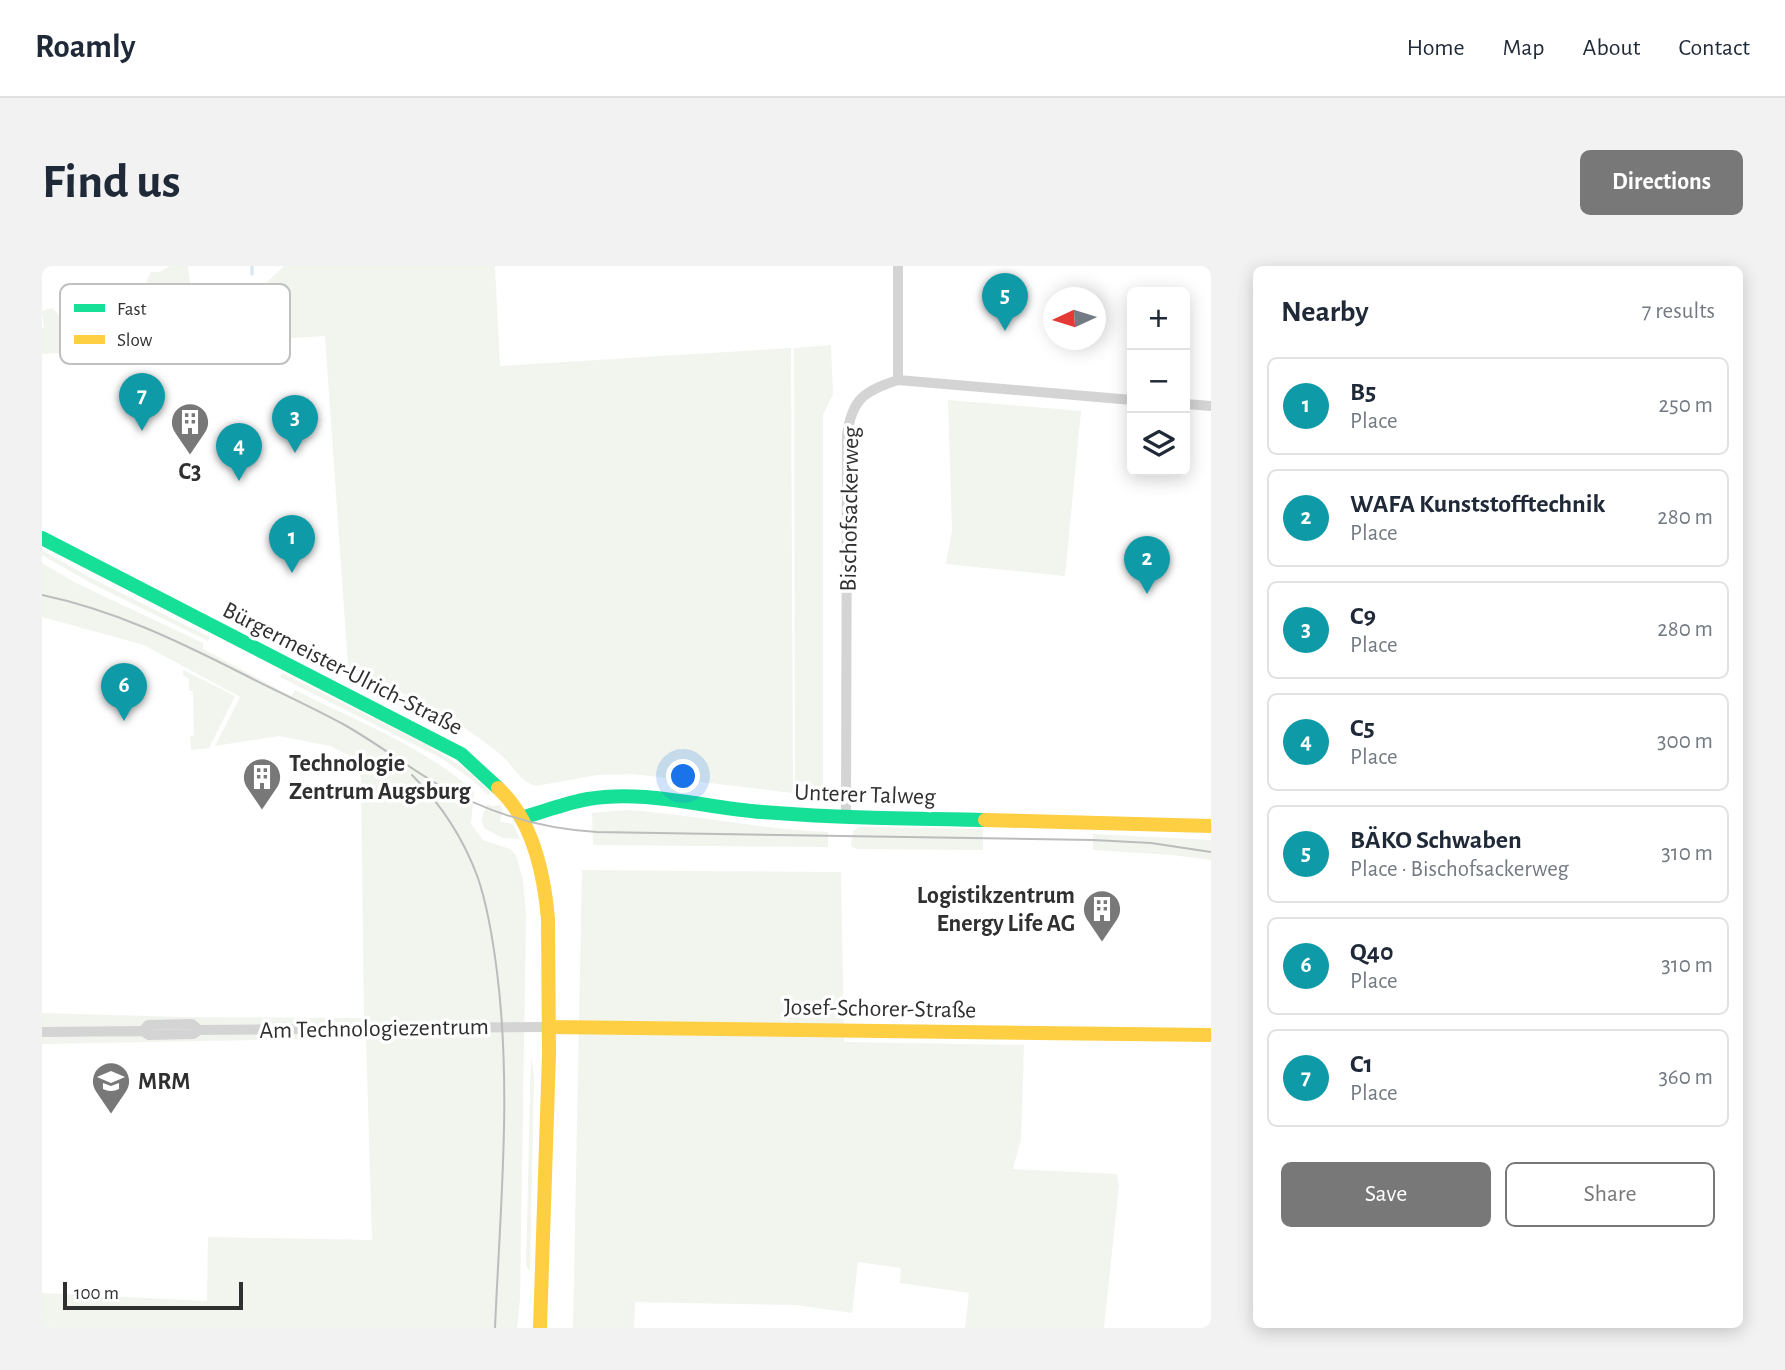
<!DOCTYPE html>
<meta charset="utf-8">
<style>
:root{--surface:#fff;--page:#f2f2f3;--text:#1f2937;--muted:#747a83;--line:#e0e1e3;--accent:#787878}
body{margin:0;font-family:"Alegreya Sans",sans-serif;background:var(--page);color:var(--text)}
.controls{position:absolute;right:21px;top:21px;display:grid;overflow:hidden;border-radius:10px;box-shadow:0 4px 18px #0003}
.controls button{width:63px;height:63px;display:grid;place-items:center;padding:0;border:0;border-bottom:2px solid var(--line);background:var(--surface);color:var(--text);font:35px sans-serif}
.compass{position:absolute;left:1001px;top:21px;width:63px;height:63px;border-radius:50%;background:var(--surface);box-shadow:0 4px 18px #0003;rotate:266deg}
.scale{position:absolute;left:21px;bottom:18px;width:180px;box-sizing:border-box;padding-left:7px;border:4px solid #303030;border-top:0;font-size:19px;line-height:24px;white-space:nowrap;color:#303030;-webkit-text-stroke:5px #fff;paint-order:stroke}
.you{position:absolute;left:642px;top:511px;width:24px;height:24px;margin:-18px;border:5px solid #fff;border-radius:50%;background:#1a73e8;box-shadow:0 0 0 10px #1a73e833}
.badge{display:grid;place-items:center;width:46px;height:46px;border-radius:50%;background:var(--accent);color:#fff;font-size:23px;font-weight:700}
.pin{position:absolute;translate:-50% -58px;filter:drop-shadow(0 2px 4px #0008)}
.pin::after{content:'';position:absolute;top:37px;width:24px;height:21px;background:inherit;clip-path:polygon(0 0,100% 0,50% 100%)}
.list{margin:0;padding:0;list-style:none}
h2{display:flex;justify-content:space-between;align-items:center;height:91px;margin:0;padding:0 28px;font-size:30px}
h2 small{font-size:23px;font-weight:400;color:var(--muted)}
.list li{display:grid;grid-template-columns:46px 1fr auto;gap:21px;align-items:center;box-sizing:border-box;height:98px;margin:0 14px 14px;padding:0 14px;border:2px solid var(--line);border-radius:10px}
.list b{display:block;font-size:26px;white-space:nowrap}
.list p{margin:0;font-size:23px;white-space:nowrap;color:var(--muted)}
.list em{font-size:23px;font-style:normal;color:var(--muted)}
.actions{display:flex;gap:14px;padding:21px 28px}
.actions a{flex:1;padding:16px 0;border:2px solid var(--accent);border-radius:10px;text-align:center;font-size:24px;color:var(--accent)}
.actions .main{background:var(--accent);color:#fff}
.icon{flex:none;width:38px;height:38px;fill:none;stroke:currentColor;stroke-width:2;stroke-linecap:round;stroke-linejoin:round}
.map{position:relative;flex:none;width:1169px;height:1062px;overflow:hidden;border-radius:10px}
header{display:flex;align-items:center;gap:42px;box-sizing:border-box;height:98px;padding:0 35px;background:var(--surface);border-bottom:2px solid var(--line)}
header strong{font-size:33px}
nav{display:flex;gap:38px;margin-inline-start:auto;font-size:24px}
.intro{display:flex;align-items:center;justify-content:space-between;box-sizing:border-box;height:168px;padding:0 42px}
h1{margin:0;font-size:49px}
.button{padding:18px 32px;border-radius:10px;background:var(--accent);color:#fff;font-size:24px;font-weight:700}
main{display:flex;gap:42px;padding:0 42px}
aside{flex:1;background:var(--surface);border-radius:10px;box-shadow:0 4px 18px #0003}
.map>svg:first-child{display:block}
.green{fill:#f1f5ed}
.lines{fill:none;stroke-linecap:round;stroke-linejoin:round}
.stream{stroke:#dbe8f2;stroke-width:3.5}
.street{stroke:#d4d4d4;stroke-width:10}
.fast{stroke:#16e098;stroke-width:14}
.slow{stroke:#ffcf43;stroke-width:14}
.tram{stroke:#bcbcbc;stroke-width:2}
.labels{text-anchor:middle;stroke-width:7;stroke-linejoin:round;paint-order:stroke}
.poi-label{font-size:24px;font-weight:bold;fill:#303030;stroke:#fff;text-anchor:start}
.street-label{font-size:24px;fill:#303030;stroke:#fff}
.key{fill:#fff;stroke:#c1c1c1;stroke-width:2}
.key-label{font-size:19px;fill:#303030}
</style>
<header>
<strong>Roamly</strong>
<nav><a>Home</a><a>Map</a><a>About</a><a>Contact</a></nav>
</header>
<div class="intro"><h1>Find us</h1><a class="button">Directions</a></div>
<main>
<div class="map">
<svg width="1169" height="1062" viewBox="0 0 1169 1062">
<rect width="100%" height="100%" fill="#fff"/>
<g class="green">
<path d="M128,0h18l4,33 -32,6 -9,-4c-4,-11 -7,-19 0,-29h8z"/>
<path d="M242,0h211l5,100 291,-18 2,445 -160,-19 -36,1 -61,11c-17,-4 -23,-22 -36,-32 -46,-38 -99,-61 -152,-88l-23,-330 -283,18v-26h2l-2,-17 10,-3 10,10v7l-2,4h28l46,-13 55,-3 55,-9z"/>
<polygon points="789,79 791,128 781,149 781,529 753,527 752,82"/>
<polygon points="906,134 1039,145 1023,310 904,298 910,265"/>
<polygon points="0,284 49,312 168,371 166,375 47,316 0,289"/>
<path d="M0,297l36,21 125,59v6l88,47 4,-6c61,31 128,56 179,101l-3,33 12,16 27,9 6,6 7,25 3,34 -6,385 -3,29h-475v-35l165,8 1,-64 164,3 -6,-202 -324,6v-31l140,4 182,1 -3,-239 -3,-12 -10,-12 -18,-9 -51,-10 -64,10 25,-49 -96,-52 -102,-28z"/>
<polygon points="141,404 193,430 167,482 149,484 148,470 152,470 151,425 147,425 147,413 141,409"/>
<polygon points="240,407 387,480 422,502 449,527 446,529 433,516 401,493 238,411"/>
<polygon points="445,538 451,540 458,539 461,544 458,556 471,558 478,573 461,572 443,563 439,554"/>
<path d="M586,544c67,5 133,19 200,22v15l-235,-2 -1,-32z"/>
<polygon points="819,561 941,563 941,584 815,583 809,580 811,565"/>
<polygon points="1051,568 1169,574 1169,594 1130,589 1051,584"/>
<polygon points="540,604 799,606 802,776 982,779 979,873 971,903 1075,908 1077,919 1062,1062 923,1062 927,1027 858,1017 859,1002 816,996 810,1047 754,1039 593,1036 592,1062 531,1062"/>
<polygon points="489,790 492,810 488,1005 484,1000"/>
</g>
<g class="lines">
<polyline class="stream" points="210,0 210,8"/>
<g class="street">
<polyline points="856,0 856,114"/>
<polyline points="1143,138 1169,140"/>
<path d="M804,551l1,-382c5,-36 17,-44 51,-55l234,20"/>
<polyline points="101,765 106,759 150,758 157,764"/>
<polyline points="0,766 101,765 107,769 151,768 157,764 507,761"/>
</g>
<g class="fast">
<polyline points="0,272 419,488 456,522"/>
<path d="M479,552c22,-6 44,-15 67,-19 57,-10 117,9 174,13 74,6 149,7 223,8"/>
</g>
<g class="slow">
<path d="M456,522c35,32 46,85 50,131l1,135 -9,274"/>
<polyline points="943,554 1169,560"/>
<polyline points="507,761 1169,769"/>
</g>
<g class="tram">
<path d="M0,329c72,15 136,46 201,79 33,17 67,32 100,50 32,18 62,41 94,60 49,28 103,45 160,48l496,8 58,3 60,9"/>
<path d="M370,509c29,29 52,65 66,103 10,30 15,62 19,94 15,118 3,238 -2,356"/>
</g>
</g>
<defs>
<g id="building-pin" transform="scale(2.0125)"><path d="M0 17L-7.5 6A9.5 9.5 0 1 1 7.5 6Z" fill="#787878" stroke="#fff"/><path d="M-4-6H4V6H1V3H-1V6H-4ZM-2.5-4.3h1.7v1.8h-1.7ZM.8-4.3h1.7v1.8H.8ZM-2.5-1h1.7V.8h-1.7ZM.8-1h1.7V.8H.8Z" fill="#fff"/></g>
<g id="university-pin" transform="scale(2.0125)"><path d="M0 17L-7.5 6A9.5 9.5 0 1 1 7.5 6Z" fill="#787878" stroke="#fff"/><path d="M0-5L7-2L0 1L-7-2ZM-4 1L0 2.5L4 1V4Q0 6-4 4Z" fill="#fff"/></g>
</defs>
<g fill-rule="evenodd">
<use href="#building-pin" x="148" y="156"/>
<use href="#building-pin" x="220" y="511"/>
<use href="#building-pin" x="1060" y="643"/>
<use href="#university-pin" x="69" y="815"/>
</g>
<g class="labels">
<g class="poi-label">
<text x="148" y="213" text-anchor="middle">C3</text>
<text x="247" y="505">Technologie<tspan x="247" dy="28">Zentrum Augsburg</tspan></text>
<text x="1033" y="637" text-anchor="end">Logistikzentrum<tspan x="1033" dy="28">Energy Life AG</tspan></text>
<text x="96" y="823">MRM</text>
</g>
<g class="street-label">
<text transform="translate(807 243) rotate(-89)" y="8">Bischofsackerweg</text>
<text transform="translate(301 402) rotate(27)" y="8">Bürgermeister-Ulrich-Straße</text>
<text transform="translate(823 528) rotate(2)" y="8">Unterer Talweg</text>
<text transform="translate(838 742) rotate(1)" y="8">Josef-Schorer-Straße</text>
<text transform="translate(332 762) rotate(-1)" y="8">Am Technologiezentrum</text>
</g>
</g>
<rect x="18" y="18" width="230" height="80" rx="10" class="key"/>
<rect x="32" y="38" width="31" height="8" fill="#16e098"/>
<rect x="32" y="69" width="31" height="9" fill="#ffcf43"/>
<g class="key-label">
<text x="75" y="49">Fast</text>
<text x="75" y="80">Slow</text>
</g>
</svg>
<div class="controls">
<button>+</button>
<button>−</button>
<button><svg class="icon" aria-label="layers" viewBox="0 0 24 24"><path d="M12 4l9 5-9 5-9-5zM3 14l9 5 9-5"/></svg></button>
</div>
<svg class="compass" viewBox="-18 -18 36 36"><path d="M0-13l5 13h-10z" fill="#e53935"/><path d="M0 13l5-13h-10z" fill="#747a83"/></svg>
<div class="scale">100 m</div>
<div class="you"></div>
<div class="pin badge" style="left:250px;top:307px;background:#0f9aa8">1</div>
<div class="pin badge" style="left:1105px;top:328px;background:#0f9aa8">2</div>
<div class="pin badge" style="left:253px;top:187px;background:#0f9aa8">3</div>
<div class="pin badge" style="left:197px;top:215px;background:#0f9aa8">4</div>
<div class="pin badge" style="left:963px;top:65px;background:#0f9aa8">5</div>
<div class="pin badge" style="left:82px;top:455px;background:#0f9aa8">6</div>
<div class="pin badge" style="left:100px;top:165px;background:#0f9aa8">7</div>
</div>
<aside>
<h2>Nearby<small>7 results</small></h2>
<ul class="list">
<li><span class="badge" style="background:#0f9aa8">1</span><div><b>B5</b><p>Place</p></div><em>250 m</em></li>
<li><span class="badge" style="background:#0f9aa8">2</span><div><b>WAFA Kunststofftechnik</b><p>Place</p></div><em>280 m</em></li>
<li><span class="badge" style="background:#0f9aa8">3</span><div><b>C9</b><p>Place</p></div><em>280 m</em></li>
<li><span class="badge" style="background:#0f9aa8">4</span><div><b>C5</b><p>Place</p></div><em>300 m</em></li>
<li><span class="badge" style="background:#0f9aa8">5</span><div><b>BÄKO Schwaben</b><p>Place · Bischofsackerweg</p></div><em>310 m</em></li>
<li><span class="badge" style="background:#0f9aa8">6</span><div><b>Q40</b><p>Place</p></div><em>310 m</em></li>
<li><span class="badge" style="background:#0f9aa8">7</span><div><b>C1</b><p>Place</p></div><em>360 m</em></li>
</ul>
<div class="actions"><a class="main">Save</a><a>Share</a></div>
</aside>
</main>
